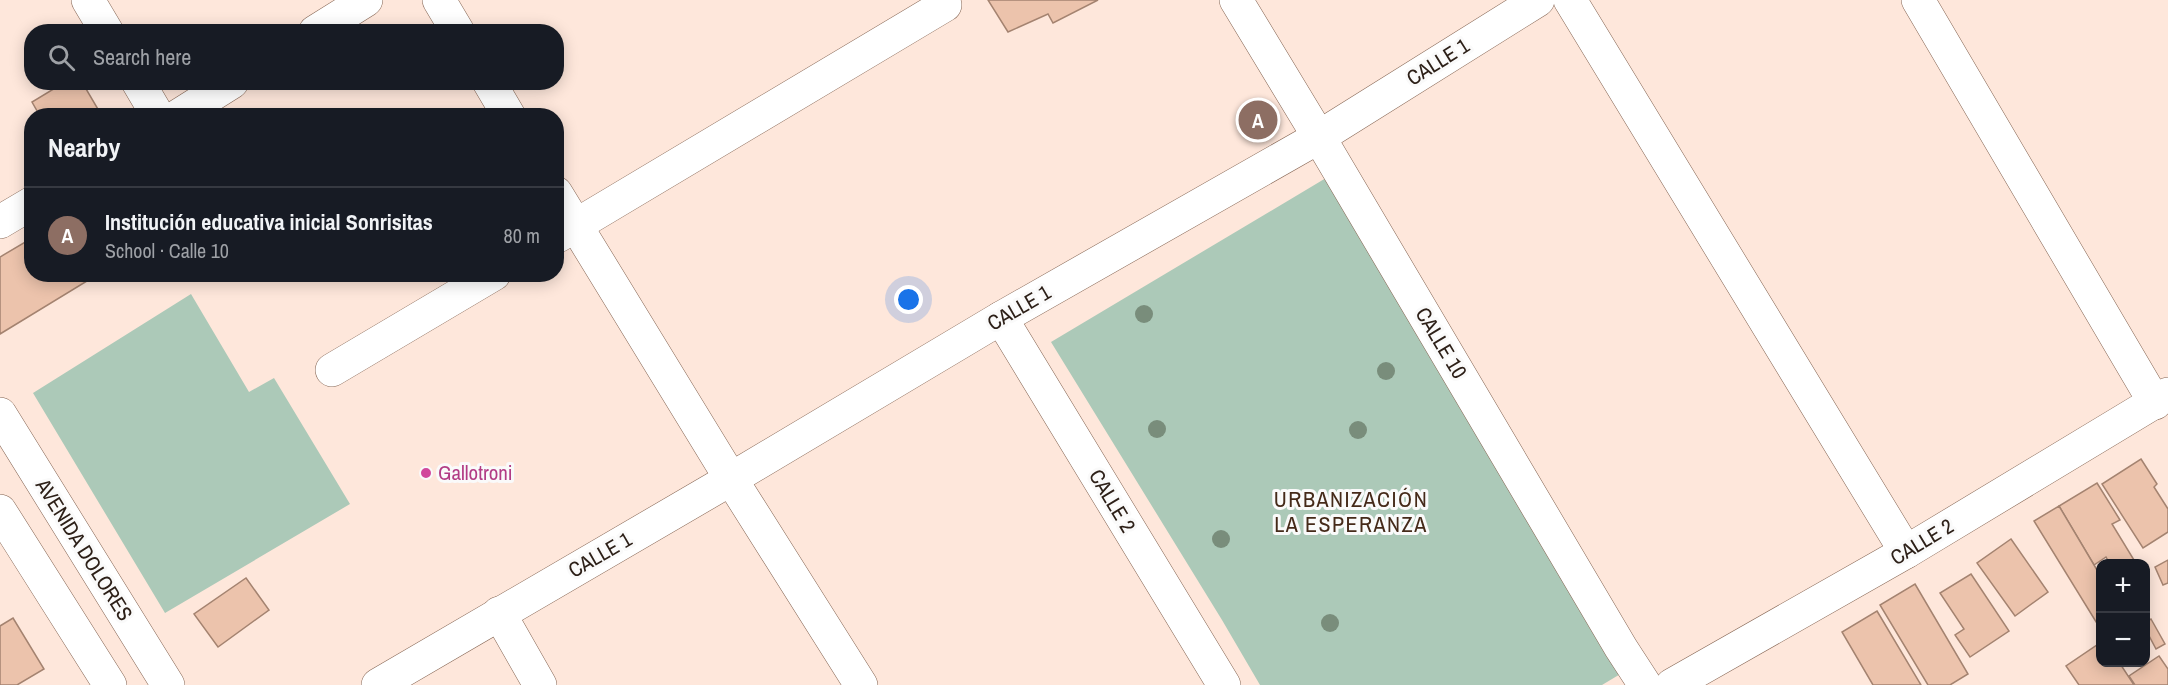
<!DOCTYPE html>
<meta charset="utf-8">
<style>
:root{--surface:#171b24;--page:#20242c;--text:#f1f3f6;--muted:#9ea1a6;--line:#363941;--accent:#17792a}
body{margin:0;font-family:"Archivo Narrow",sans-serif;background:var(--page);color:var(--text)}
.controls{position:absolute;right:18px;bottom:18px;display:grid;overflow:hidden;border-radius:12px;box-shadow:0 3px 15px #0003}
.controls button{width:54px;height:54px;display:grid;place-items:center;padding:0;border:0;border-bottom:2px solid var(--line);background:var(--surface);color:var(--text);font:30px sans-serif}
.you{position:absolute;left:909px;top:300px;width:21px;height:21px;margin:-15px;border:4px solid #fff;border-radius:50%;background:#1a73e8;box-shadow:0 0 0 9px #1a73e833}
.badge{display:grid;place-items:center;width:39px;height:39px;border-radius:50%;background:var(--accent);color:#fff;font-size:20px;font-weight:700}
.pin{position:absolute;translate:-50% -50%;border:3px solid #fff;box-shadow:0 2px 6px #0006}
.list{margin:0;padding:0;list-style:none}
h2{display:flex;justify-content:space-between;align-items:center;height:78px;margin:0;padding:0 24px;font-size:26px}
h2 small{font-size:20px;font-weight:400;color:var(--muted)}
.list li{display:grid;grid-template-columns:39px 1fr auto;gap:18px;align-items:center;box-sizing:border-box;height:96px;padding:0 24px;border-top:2px solid var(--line)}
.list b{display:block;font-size:22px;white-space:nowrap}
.list p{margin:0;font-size:20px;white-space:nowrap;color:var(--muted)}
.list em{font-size:20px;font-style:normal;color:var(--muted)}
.icon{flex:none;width:33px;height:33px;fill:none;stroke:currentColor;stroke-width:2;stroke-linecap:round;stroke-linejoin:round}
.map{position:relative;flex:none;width:2168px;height:685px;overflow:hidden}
.search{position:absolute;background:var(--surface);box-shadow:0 3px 15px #0003;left:24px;top:24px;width:540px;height:66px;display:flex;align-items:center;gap:15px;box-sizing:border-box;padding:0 21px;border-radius:24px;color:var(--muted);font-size:22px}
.panel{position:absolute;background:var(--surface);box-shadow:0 3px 15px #0003;left:24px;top:108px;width:540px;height:174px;border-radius:24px}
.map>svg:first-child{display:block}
.green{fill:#acc9b8}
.building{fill:#ecc3ac;stroke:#a48370;stroke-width:1.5}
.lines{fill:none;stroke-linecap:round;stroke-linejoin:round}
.minor-casing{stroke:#856553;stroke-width:34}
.tertiary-casing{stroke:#856553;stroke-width:34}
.secondary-casing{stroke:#856553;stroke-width:34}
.minor{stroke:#fff;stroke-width:33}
.tertiary{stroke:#fff;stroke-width:33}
.secondary{stroke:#fff;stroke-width:33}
.tree{fill:#798d7b}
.hotel-dot{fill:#d1479c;stroke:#fafafa;stroke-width:2}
.labels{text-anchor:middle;stroke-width:6;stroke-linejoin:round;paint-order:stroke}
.street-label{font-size:21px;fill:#2d2018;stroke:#fafafa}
.hotel-label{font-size:21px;fill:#b23c85;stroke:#fafafa;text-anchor:start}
.neighbourhood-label{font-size:22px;letter-spacing:1.5px;fill:#452a19;stroke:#fafafa}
</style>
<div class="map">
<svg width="2168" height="685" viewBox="0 0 2168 685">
<rect width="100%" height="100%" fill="#fee7db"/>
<g class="green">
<polygon points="1331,175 1622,673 1602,685 1260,685 1222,620 1051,342"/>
<polygon points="191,294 249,392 274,378 350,504 165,613 33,393"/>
</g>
<g class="building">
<polygon points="988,0 1098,0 1053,23 1048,14 1008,32"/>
<polygon points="65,82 82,82 102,116 40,116 32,102"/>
<polygon points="32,238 32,274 90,274 92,278 0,334 0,257"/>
<polygon points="2141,459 2157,484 2154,487 2168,509 2168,532 2143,548 2102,484"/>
<polygon points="2097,483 2120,520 2112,524 2134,560 2128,564 2110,564 2106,557 2094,565 2059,506"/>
<polygon points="2059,506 2100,575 2100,624 2098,625 2034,521"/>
<polygon points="2011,539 2048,592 2015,616 1977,563"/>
<polygon points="2168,560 2168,583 2163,585 2155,567"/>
<polygon points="1971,574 2009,631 1970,657 1955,635 1964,629 1940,593"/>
<polygon points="246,578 269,610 218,647 194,614"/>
<polygon points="1915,584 1968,674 1950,685 1928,685 1880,605"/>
<polygon points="1877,611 1921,685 1873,685 1842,632"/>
<polygon points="13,618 44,669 17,685 0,685 0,626"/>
<polygon points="2151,619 2165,644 2156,649 2146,630 2146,622"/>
<polygon points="2100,643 2100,662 2119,662 2134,685 2079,685 2066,666"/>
<polygon points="2159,656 2168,669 2168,685 2135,685 2129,676"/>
</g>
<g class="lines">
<g class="minor-casing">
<g id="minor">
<polyline points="88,0 107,32"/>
<polyline points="439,0 458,32"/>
<polyline points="1236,0 1319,137 1621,648 1645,685"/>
<polyline points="1570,0 1906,552"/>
<polyline points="1918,0 2155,403"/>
<polyline points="315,32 366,0"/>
<polyline points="138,82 158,116"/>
<polyline points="489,82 509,116"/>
<polyline points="178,116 232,82"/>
<polyline points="556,193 731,479 861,685"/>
<polyline points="0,222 32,203"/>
<polyline points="558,236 945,5"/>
<polyline points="1001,318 1224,685"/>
<polyline points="332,370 494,274"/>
<polyline points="499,613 540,685"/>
<polyline points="378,685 731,479 1001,318 1319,137 1538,0"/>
</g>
</g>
<g class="tertiary-casing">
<polyline id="tertiary" points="1672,685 1906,552 2168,394"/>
</g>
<g class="secondary-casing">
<g id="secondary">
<polyline points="0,414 168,685"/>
<polyline points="0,511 110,685"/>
</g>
</g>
<use href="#minor" class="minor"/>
<use href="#tertiary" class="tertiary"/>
<use href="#secondary" class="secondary"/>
</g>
<g class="tree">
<circle cx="1144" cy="314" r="9"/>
<circle cx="1386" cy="371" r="9"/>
<circle cx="1157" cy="429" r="9"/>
<circle cx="1358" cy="430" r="9"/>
<circle cx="1221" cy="539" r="9"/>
<circle cx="1330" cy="623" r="9"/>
</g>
<circle class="hotel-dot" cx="426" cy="473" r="6"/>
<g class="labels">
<g class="street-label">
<text transform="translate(1438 62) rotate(-32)" y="7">CALLE 1</text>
<text transform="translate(1019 308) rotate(-30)" y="7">CALLE 1</text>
<text transform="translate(1441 343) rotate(59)" y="7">CALLE 10</text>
<text transform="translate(1112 501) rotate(59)" y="7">CALLE 2</text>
<text transform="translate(1922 542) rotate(-31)" y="7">CALLE 2</text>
<text transform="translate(84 550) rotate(58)" y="7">AVENIDA DOLORES</text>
<text transform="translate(600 555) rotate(-30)" y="7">CALLE 1</text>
</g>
<g class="hotel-label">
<text x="438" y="480">Gallotroni</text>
</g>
<g class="neighbourhood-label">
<text x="1351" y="507">URBANIZACIÓN<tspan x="1351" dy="25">LA ESPERANZA</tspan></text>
</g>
</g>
</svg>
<div class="controls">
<button>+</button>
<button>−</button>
</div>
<div class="you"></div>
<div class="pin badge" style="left:1258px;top:120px;background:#8d6e63">A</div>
<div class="search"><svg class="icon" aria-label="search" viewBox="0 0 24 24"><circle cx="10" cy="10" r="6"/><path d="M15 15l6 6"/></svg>Search here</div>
<section class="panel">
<h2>Nearby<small></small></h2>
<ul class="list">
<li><span class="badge" style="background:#8d6e63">A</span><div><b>Institución educativa inicial Sonrisitas</b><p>School · Calle 10</p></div><em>80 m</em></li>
</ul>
</section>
</div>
